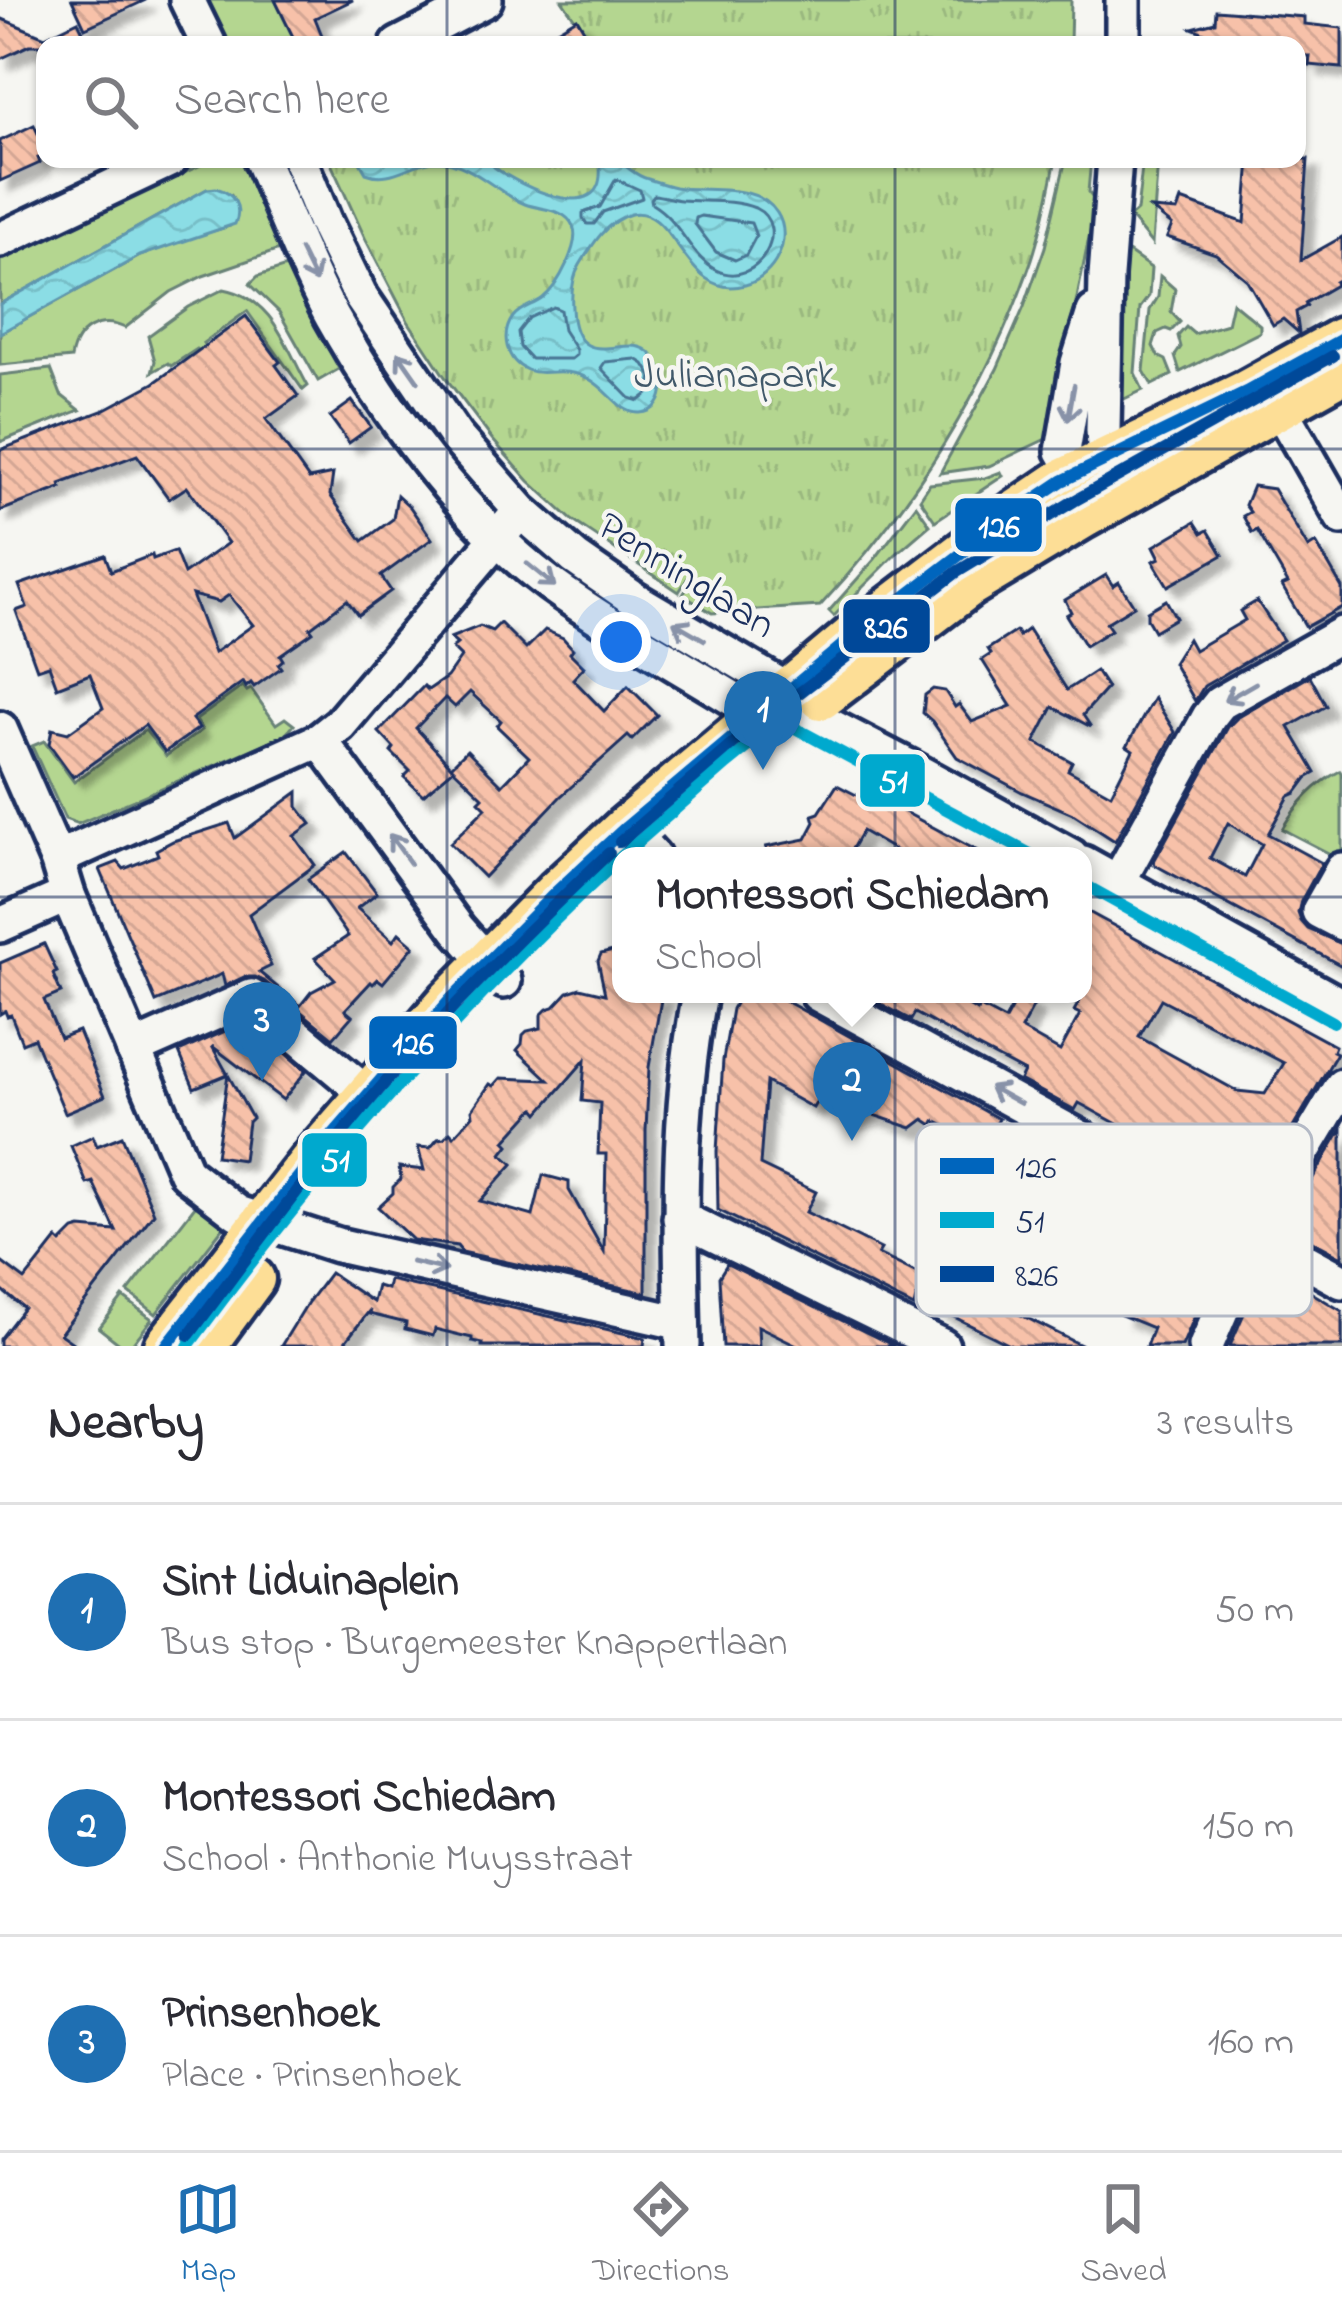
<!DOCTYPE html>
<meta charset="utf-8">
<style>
:root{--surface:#fff;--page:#f7f7f7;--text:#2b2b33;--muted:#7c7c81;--line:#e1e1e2;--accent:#1f6fb2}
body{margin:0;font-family:"Indie Flower",sans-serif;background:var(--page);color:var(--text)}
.you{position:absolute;left:621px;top:642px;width:42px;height:42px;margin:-30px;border:9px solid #fff;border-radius:50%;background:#1a73e8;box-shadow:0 0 0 18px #1a73e833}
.badge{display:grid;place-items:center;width:78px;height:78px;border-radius:50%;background:var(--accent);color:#fff;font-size:39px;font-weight:700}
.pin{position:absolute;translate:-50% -99px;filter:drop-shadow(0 3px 6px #0008)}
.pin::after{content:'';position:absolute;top:63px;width:42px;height:36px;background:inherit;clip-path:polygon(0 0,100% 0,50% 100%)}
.popup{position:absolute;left:612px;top:847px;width:480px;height:156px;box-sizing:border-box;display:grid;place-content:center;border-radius:24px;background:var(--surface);filter:drop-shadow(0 3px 9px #0005);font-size:39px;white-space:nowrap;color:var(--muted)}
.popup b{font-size:45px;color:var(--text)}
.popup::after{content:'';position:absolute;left:50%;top:100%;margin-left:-24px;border:24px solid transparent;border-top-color:var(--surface)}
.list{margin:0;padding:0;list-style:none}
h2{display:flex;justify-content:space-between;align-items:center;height:156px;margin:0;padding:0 48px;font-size:51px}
h2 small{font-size:39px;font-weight:400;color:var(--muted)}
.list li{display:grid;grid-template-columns:78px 1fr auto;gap:36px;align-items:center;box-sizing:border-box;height:216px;padding:0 48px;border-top:3px solid var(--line)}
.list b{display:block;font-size:45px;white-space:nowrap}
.list p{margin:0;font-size:39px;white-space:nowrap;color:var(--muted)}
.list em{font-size:39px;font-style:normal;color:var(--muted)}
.icon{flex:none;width:66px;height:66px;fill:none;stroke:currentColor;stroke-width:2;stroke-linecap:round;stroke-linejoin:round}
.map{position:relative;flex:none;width:1342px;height:1346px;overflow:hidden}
.search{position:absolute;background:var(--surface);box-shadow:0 3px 9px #0004;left:36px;right:36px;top:36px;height:132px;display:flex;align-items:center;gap:30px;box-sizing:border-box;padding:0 42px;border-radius:24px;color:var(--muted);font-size:45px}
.sheet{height:804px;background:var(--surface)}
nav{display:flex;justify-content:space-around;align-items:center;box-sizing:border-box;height:168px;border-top:3px solid var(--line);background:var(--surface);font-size:33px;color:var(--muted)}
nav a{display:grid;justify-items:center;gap:6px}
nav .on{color:var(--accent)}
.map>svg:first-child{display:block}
.green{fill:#b4d690;stroke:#688277;stroke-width:3}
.park{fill:url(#park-tufts);stroke:#688277;stroke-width:3}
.water{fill:url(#water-waves);stroke:#5e97af;stroke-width:3}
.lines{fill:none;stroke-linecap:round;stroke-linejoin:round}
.shore{stroke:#487594;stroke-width:3}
.building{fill:url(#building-back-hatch);stroke:#1b2f5e;stroke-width:3;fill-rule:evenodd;filter:url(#shadow)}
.minor-casing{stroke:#1b2f5e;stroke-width:42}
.major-casing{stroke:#1b2f5e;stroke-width:51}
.minor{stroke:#f6f6f2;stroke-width:33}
.major{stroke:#fdde96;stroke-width:42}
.bus-1-casing{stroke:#f6f6f2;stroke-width:21}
.bus-2-casing{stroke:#f6f6f2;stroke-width:21}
.bus-3-casing{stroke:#f6f6f2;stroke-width:21}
.bus-1{stroke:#0065bd;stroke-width:12}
.bus-2{stroke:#00a9ce;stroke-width:12}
.bus-3{stroke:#004899;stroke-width:12}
.oneway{stroke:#8892a8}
.grid{fill:none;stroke:#1b2f5e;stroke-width:3;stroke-opacity:0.55}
.labels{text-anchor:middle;stroke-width:9;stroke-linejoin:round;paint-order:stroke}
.park-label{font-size:42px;fill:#41596a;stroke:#f6f6f2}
.street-label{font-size:42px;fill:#1b2f5e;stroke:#f6f6f2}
.key{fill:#f6f6f2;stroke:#b4bac6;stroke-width:3}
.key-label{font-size:33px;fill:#1b2f5e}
.line-badge{stroke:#f6f6f2;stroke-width:4.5}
.badge-label{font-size:33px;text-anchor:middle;font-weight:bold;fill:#fff}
</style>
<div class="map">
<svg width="1342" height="1346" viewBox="0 0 1342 1346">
<defs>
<pattern id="park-tufts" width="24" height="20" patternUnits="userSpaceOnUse" patternTransform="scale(3)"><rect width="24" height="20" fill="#b4d690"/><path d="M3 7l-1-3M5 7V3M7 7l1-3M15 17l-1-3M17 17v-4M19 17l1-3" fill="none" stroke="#9ab87f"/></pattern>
<pattern id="water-waves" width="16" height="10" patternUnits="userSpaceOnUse" patternTransform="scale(3)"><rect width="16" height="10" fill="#8bdde5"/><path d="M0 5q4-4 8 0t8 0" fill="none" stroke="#77bec7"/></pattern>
<pattern id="building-back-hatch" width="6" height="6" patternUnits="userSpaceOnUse" patternTransform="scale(3)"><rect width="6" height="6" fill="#f7c1a9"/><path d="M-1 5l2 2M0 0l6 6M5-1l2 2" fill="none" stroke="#d3a694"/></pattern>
<filter id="shadow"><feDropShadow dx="10" dy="10" stdDeviation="3" flood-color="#0004"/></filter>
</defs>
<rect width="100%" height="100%" fill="#f6f6f2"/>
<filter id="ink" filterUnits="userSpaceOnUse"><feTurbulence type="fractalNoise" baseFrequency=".00833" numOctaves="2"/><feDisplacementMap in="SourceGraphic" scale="24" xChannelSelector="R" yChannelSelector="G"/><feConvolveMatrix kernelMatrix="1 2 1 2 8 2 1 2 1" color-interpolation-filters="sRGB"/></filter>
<g filter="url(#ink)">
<g class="green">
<polygon points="207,0 275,0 297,45 229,45"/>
<path d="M214,159h26l39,91 -76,26 -32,16 -46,36c-25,-12 -49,1 -54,30l-71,7v-32l140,-77 43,-16 47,-14c7,-13 10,-18 1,-31l-24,-6 -207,115v-45z"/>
<polygon points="1066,159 1091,159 1088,192 1096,202 1075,308 1063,348 1048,438 989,466 940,473 997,369 1024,307 1045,247"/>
<polygon points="1143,159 1158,159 1152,244 1130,217 1137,211"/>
<polygon points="1127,251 1151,268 1149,296 1140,308 1135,373 1143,390 1122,400 1117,394 1117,382"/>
<polygon points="286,267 339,369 318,381 279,312 250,284 258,276"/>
<polygon points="1160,276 1175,289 1171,312 1180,322 1171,331 1166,329 1157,333 1153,346 1158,356 1166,360 1172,375 1152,385 1144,371 1150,310 1158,297"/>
<path d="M224,289c49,9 62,58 84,97l-5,4 -56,-79 -44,32 14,20 -5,5 -15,-19 -26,17 -3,-3 -16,9 3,-11 -7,-25 40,-29z"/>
<polygon points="1232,302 1260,325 1260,332 1180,372 1175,356 1181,347 1178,336 1186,327 1194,334 1227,324"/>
<polygon points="51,369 61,395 80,410 0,442 0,375"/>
<polygon points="1001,472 1003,476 935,521 920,499 930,484 985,478"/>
<polygon points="916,505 930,525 896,554 834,616 829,611 875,559"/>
<polygon points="243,686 247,691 251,689 276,724 285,718 294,725 285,735 78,824 65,819 32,746 44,741 74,782 145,730 166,756 202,730 196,720"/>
<path d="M1340,771l2,3v86l-60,-31c14,-24 33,-45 58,-58z"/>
<polygon points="202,1197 226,1224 156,1314 128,1292"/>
<polygon points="123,1297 152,1319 131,1346 122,1346 99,1328"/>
</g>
<g class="park">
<polygon points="562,0 1071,0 1070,45 588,45 588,38"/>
<path d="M329,159h727c-7,33 -13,67 -24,100 -44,129 -119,247 -212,347l-108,7 -29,-18 7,-14 -3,-2 -8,13 -107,-72 -43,-39 -37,-42 -47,-62 -37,-56 -42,-81z"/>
</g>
<g class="water">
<path d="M358,159h140l-6,5 2,3c24,18 111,62 106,0l-9,-8c9,0 19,-2 26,2 12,6 18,15 31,18 9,3 18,6 27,8 31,6 82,-6 102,26 17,26 -3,65 -32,72 -61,17 -69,-81 -114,-71 -24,6 -39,31 -51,51 -8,13 -9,28 -8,43 3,65 50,28 73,41 22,13 27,63 -5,64 -29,1 -35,-45 -86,-41 -9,0 -18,2 -27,-2 -21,-9 -27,-35 -14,-53 9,-11 20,-11 30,-19 15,-12 38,-55 30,-72 -8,-18 -32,-16 -48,-22 -30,-12 -54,-43 -89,-43 -25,1 -45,22 -70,12z"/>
<path d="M216,188c17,5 27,18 19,36l-95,32 -140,77v-29l207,-115z"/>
</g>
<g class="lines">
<g class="shore">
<polygon points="616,179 640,190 642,198 603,212 594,224 587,224 583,218 583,213 600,207"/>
<path d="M654,195c9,1 18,4 27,5 23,2 53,-1 74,8 38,18 3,83 -39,62 -26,-13 -34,-48 -64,-66l-1,-5z"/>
<polygon points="701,216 751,223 756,236 746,255 735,260 716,252 695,224 696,218"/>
<polygon points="553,307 560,310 563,330 576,350 576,355 571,359 531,359 520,347 518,332 529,318"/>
<polygon points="636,359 644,364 652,377 648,394 639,401 630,398 601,368 605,362"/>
</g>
</g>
<g class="building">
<polygon points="72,0 146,0 85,28"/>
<polygon points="275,0 353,0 315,18 323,38 308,45 297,45"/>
<polygon points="1216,10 1304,17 1304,24 1342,28 1342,68 1309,65 1310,56 1297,56 1297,45 1213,45 1214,37 1192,28 1215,22"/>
<polygon points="0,18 45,37 78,21 89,45 30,45 0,59"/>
<polygon points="577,18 589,38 577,45 532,45"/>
<polygon points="34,125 45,148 45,154 38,158 40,163 0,181 0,141"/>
<polygon points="1250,159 1308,159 1301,260 1342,237 1342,278 1335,282 1336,285 1305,303 1307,306 1296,312 1299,333 1283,319 1273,325 1247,280 1216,254 1167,237 1172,225 1151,209 1177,211 1181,200 1245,223"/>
<path d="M246,316l34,46 -4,3 22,31 -32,23 43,60 24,-5 -3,21 33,46 30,-22 4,-24 13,12 22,32 -51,37 10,15 -33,24 -11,-15 -37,28 3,4 -33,23 3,5 -5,4 3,4 -27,19 -3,-4 -5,4 -3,-5 -51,37 7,9 -34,24 -20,-27 -72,52 -24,-33 3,-15 16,4 35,-25 -13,-34 -33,13 -8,-22 -12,4 -21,-58 11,-4 -8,-22 86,-30 6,16 41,-16 1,4 22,-8 9,23 44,-31 -41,-56 -18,12 -32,-44 -77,29 1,4 -61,23v-61l102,-39 52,-28zM192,595l27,7 10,-7 24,30 -39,28z"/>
<polygon points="352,401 371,427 349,443 330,417"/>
<polygon points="1253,486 1273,489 1308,548 1316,543 1342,588 1342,607 1306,627 1282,586 1288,583 1257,530 1252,533 1243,516 1250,512 1245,505"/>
<polygon points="1195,522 1202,533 1208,530 1223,555 1168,586 1153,561 1160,558 1154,546"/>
<polygon points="1106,575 1113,586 1119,582 1134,606 1106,623 1111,630 1085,646 1066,615 1071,612 1065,600"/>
<polygon points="1166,600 1176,618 1154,631 1147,619 1147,611"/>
<polygon points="1257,601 1283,640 1204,686 1195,701 1173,663 1188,639 1194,650 1245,620 1240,611"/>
<path d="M500,623l26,26 19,-19 18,8 10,11 -3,4 14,14 -11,12 31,32 24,-25 29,29 -25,25 -4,-4 -68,61 -76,80 -34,-34 36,-35 -7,-7 4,-4 -32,-31 3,3 -31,26 -19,-18 6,-6 -19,-19 3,-4 -15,-16 45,-46 4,4 19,-13 14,-20 -9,-9 5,-4 -7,-6 30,-12 12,5zM470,692l31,29 -4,5 32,31 -27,28 -35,-35 -16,16 -35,-38 29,-30 10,9z"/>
<polygon points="1028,629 1067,690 1096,671 1107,688 1083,715 1091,727 1053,707 1035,742 1072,762 1068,770 1111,794 1133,750 1127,746 1154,698 1175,732 1115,841 1073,814 1022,792 957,757 932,721 923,713 925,695 933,689 945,691 955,707 959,704 972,722 1011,706 982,660 991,654 988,649 1016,631 1019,636"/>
<path d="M1310,676l16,30 -37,21 27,46 -9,5 -11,15 -7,3 -21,38 54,29 -21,38 -3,12 3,8 7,8 34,15v22l-187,-101 -1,-4 74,-134 9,-9zM1228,823l34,21 -17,33 -35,-19z"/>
<polygon points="837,785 868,801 873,794 891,795 888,803 987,856 905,856 862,831 848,856 767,856 766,847 806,839 815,822 813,815 819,813"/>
<polygon points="298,792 298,807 311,824 294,836 315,865 249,914 271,966 259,972 300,1006 311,992 335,979 315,958 348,936 308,879 346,852 377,893 357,908 393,941 399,933 414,946 383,983 378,979 373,984 371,982 345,1010 352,1016 333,1038 264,981 255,977 244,977 225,986 222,974 156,1002 100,869 118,862 124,869 158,855 156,850 173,841 229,823 235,838"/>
<path d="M1083,909l252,137 -2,5 4,2 -72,122 -8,-5 -18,31 -55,-31 4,-7 -47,-26 -62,-34 -4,7 -55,-30 4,-8 -47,-25 -62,-34 -4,7 -48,-26h84l30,17 3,-4 25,13 13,-24 16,9 -13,24 39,22 20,-37 -6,-3 9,-16zM1161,999l123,64 -19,31 -28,-3 -98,-54z"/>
<polygon points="44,944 57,972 53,974 61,993 44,1000 60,1038 78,1031 105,1096 65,1113 34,1038 22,1043 11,1015 7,1016 5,1011 0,1014 0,963"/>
<path d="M621,949v45h41l-13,73 -3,63v163l-184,-41 -5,-6 -44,-6 -35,-33 15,-14v-6l8,-8 -2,-12 25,3 -6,-23 12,1 8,-9 6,-1 6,-6 4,4 19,-21 -1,-5 18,-26 4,2 7,-8 48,2 -32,-30 5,-6 1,-9 4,-4 14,-3v-13l6,-6 7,-2 14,-15 12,-4 25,6 -7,-33 3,-7zM585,1060l-3,41 18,2 -2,51h8l-2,98 -35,-62v-8l-26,-7 -10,41 -53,-15 33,-37 -11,-10 7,-9 -4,-4 30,-33 4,5z"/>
<polygon points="740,994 773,994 999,1119 995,1126 1057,1160 1159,1216 1162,1209 1218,1240 1204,1273 1212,1276 1182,1346 1146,1346 1153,1328 1121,1315 1143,1258 1131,1250 1136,1240 1096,1218 1090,1229 1020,1191 1026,1180 986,1158 967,1192 956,1186 974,1142 935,1121 933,1125 924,1119 912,1128 871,1114 849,1119 840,1114 823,1091 813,1108 766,1082 760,1165 816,1192 806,1212 881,1249 878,1254 919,1274 923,1266 1083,1346 1012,1346 916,1298 914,1307 718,1210 717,1151 723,1060 732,1009"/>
<polygon points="248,1021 306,1071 283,1100 212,1046 252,1118 248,1122 243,1160 216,1156 228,1074 194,1088 179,1052"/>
<polygon points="1342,1129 1342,1257 1303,1236 1305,1232 1287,1222"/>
<polygon points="93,1136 97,1146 122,1136 154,1213 60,1334 77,1346 0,1346 0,1339 24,1308 0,1289 0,1261 25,1280 57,1239 61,1243 74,1230 81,1228 116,1231 93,1182 87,1184 71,1146"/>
<polygon points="727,1264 894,1346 799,1346 758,1326 759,1346 723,1346 719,1277"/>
<polygon points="1265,1265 1342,1311 1342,1346 1230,1346"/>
<polygon points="330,1273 373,1302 377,1286 387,1289 389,1280 645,1338 644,1346 482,1346 482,1343 472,1341 472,1338 435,1329 433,1336 405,1329 406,1323 369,1314 370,1310 342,1346 281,1346 308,1302"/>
</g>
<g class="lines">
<g class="minor-casing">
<g id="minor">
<polyline points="187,0 209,45"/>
<polyline points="398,45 485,0"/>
<polyline points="1123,45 1123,0"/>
<path d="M261,159c23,53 44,108 71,158 53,94 131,202 218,267 66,48 140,87 209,131l24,-2"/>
<polyline points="299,159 325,223 361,297 456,437 521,511 575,558 634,599 789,691 803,712 911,768 1071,856"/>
<polyline points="0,240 171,159"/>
<polyline points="1268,388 1342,517"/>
<polyline points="1106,481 1103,430 1106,276 1115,159"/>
<polyline points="1090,487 1076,474 1063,451 1078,363 1094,312"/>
<polyline points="0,729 57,859 68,895 186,1173 238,1213 337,1245 682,1323"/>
<polyline points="320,740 458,929 504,981"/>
<polyline points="626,827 653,856"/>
<polyline points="57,859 320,740 340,724 512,521"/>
<polyline points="1083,863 1342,1006"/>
<polyline points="1342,870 1319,911 1342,923"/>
<polyline points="1118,882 1209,717 1220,703 1342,634"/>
<polyline points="0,925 68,895"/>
<polyline points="818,994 1342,1281"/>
<polyline points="133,1049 251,997 367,1094"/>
<polyline points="680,1218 942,1346"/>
<path d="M683,1345c-3,-117 -6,-236 17,-351"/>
<polyline points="1206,1346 1255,1232 1342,1086"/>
</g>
</g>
<g class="major-casing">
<g id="major">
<polyline points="821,698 968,586 1083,517 1342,372"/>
<polyline points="166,1346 318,1152 450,1000 556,892 626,827 851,638 1016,512 1062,481 1246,392 1342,339"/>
<polyline points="204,1346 253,1279"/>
</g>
</g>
<use href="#minor" class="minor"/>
<use href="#major" class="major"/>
<g class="bus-1-casing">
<polyline id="bus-1" points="166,1346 318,1152 450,1000 556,892 626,827 851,638 1016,512 1062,481 1246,392 1342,339"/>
</g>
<g class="bus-2-casing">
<g id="bus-2">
<polyline points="622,856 727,764 785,717 795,728 1034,856"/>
<polyline points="1083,884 1333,1022"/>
<path d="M188,1346c129,-175 274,-341 433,-489"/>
</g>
</g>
<g class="bus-3-casing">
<g id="bus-3">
<polyline points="620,842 734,743 957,572 1074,501 1333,356"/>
<path d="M189,1335c55,-73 108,-147 167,-218 78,-94 164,-180 253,-264"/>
</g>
</g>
<use href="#bus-1" class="bus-1"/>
<use href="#bus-2" class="bus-2"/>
<use href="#bus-3" class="bus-3"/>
</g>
<defs><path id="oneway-shaft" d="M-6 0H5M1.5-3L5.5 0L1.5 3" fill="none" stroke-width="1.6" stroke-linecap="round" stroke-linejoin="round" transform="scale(3)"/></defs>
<g class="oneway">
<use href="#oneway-shaft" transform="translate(308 266) rotate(64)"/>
<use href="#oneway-shaft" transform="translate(408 367) rotate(-125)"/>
<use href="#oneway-shaft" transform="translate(1071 403) rotate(100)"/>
<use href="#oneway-shaft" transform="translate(541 575) rotate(39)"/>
<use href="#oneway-shaft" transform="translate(689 631) rotate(-150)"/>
<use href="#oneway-shaft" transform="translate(1240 692) rotate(150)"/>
<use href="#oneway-shaft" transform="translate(400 849) rotate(-126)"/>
<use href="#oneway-shaft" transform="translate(1005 1095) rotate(-151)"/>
<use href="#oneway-shaft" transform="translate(429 1266) rotate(13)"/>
</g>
</g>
<path class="grid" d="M447,0v45M895,0v45M447,159v1187M895,159v1187M0,449h1342M0,897h1342"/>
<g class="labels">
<g class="park-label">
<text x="735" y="387">Julianapark</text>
</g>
<g class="street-label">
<text transform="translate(688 573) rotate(32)" y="15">Penninglaan</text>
</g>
</g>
<rect x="916" y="1124" width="396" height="192" rx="18" class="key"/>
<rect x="940" y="1158" width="54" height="16" fill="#0065bd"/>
<rect x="940" y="1212" width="54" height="16" fill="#00a9ce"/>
<rect x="940" y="1266" width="54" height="16" fill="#004899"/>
<g class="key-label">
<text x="1015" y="1178">126</text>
<text x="1015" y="1232">51</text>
<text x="1015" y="1286">826</text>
</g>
<g class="line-badge">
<rect x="953" y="496" width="91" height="58" rx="12" fill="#0065bd"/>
<rect x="841" y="597" width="91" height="58" rx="12" fill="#004899"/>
<rect x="858" y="752" width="69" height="57" rx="12" fill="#00a9ce"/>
<rect x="367" y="1014" width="92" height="57" rx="12" fill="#0065bd"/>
<rect x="300" y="1131" width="69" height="58" rx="12" fill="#00a9ce"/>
</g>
<g class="badge-label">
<text x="999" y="537">126</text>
<text x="886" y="638">826</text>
<text x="893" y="792">51</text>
<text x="413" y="1054">126</text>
<text x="335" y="1171">51</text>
</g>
</svg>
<div class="you"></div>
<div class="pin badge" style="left:763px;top:770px">1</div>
<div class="pin badge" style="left:852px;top:1141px">2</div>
<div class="popup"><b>Montessori Schiedam</b>School</div>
<div class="pin badge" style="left:262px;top:1081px">3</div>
<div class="search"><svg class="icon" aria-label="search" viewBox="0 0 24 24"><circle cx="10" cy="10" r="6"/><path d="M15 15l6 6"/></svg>Search here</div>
</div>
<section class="sheet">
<h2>Nearby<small>3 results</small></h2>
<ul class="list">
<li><span class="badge">1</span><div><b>Sint Liduinaplein</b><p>Bus stop · Burgemeester Knappertlaan</p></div><em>50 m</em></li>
<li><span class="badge">2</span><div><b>Montessori Schiedam</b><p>School · Anthonie Muysstraat</p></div><em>150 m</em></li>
<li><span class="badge">3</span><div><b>Prinsenhoek</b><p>Place · Prinsenhoek</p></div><em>160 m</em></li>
</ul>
</section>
<nav>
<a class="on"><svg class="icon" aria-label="map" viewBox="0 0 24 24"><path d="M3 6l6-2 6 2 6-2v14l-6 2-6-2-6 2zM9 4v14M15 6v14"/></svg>Map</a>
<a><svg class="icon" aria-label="directions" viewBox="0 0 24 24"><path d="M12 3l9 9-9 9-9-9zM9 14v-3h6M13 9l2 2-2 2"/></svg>Directions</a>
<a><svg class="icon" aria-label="saved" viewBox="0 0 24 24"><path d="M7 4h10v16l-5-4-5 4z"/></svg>Saved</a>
</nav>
